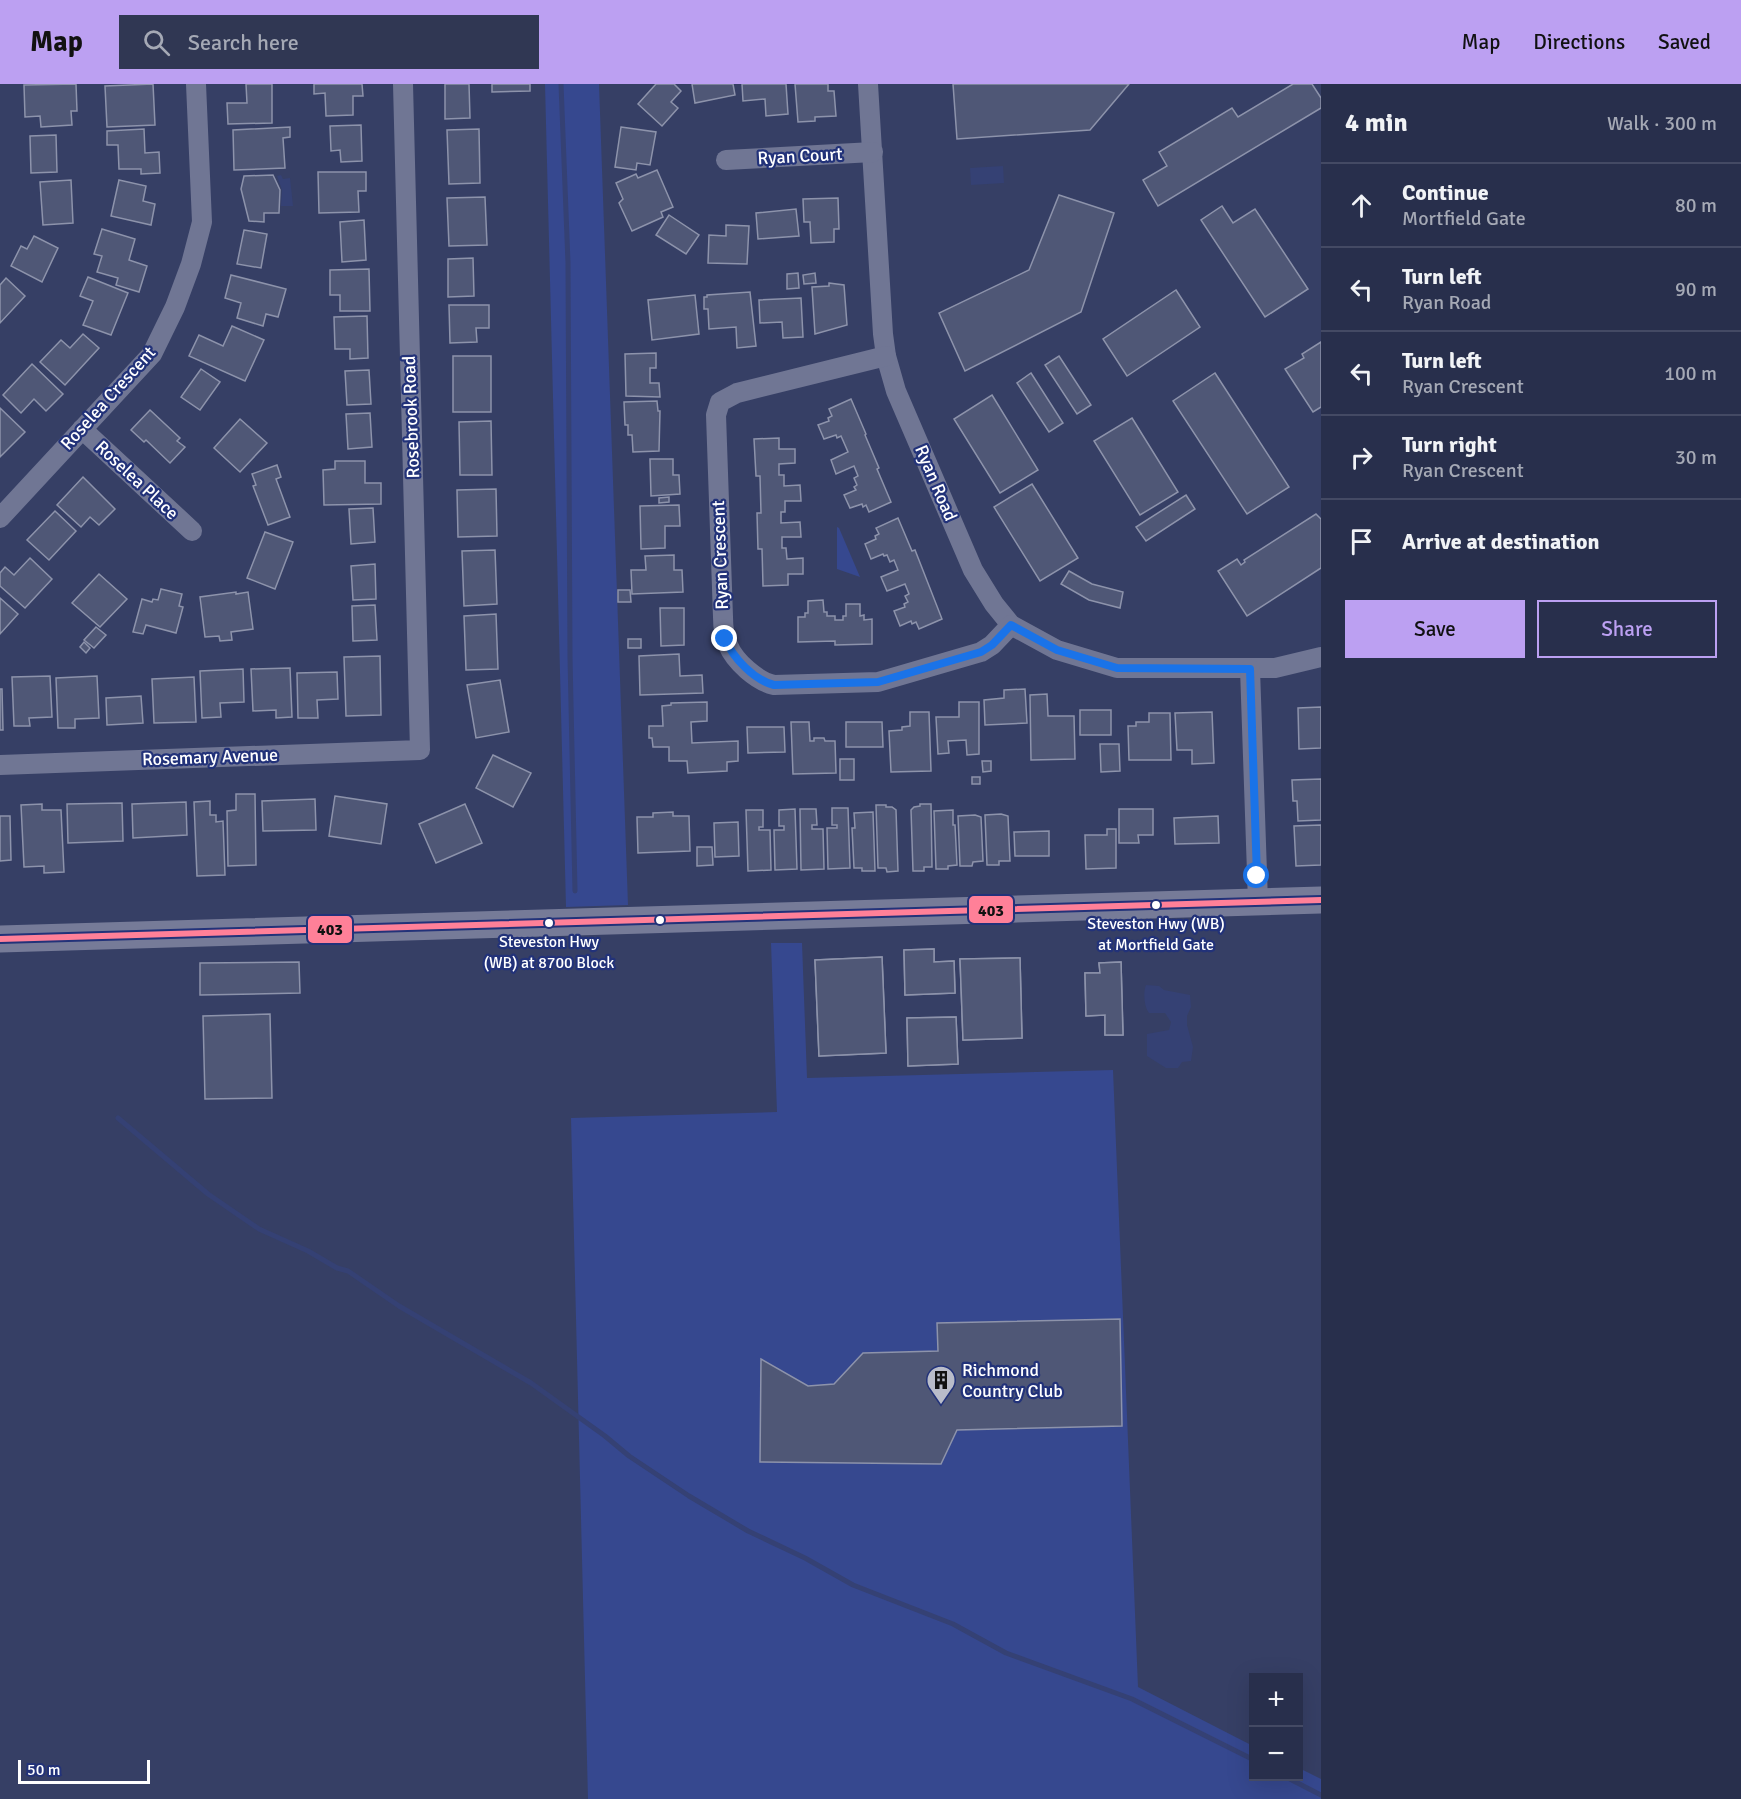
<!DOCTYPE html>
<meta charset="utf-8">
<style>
:root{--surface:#282f4c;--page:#303753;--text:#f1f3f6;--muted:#a5a9b5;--line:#444a64;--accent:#bca0f2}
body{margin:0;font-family:Signika,sans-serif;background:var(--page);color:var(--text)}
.controls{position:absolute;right:18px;bottom:18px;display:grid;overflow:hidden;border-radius:0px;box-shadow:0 6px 24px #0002}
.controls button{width:54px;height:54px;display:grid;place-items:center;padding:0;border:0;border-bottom:2px solid var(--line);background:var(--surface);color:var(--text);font:30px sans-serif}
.scale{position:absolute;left:18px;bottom:15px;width:132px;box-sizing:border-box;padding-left:6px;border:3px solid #fff;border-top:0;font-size:16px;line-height:21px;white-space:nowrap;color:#fff;-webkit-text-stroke:4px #223279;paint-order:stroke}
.stop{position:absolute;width:18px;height:18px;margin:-14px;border:4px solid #1a73e8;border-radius:50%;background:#fff}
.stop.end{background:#1a73e8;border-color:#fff;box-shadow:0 2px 6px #0008}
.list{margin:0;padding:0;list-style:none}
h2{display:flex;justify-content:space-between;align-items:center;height:78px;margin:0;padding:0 24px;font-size:26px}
h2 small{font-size:20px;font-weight:400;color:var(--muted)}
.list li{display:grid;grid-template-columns:39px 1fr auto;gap:18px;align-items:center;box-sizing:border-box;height:84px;padding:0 24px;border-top:2px solid var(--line)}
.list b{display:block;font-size:22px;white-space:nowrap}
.list p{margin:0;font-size:20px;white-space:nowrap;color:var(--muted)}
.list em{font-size:20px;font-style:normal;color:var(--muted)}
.actions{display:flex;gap:12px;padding:18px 24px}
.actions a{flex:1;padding:14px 0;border:2px solid var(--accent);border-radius:0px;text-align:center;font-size:21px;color:var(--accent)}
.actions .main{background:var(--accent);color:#111}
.icon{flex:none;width:33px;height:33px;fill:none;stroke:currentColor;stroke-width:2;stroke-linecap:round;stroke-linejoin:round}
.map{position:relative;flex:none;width:1321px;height:1715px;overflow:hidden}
header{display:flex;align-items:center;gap:36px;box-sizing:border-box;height:84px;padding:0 30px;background:var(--accent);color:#111}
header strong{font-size:28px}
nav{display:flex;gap:33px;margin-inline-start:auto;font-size:21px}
.search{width:420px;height:54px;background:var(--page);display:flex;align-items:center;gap:15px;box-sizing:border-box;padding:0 21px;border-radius:0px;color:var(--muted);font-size:22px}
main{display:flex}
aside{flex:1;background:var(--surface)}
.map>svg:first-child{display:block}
.green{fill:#36488f}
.water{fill:#354174}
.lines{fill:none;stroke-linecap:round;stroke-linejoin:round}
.stream{stroke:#354174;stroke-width:5}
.building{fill:#4f5776;stroke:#8d93ab;stroke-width:1.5}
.minor{stroke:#707694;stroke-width:20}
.secondary{stroke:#767b98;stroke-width:27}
.bus-1-casing{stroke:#223279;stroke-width:10}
.bus-1{stroke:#ff8098;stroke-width:6}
.route{stroke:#1a73e8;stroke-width:8}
.bus-dot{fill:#fff;stroke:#223279;stroke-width:2}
.labels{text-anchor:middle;stroke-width:4.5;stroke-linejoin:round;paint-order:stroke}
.bus-label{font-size:16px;fill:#fff;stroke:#223279}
.street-label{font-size:18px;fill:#fff;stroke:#223279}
.poi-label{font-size:18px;fill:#fff;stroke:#223279;text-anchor:start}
.line-badge{stroke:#223279;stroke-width:2}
.pale-badge-label{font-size:16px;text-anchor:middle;font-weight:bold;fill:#111}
</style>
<header>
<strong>Map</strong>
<div class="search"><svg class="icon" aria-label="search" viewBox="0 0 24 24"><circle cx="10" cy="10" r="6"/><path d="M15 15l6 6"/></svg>Search here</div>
<nav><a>Map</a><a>Directions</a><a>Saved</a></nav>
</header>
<main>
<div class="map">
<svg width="1321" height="1715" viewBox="0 0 1321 1715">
<rect width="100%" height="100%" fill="#363f65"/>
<g class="green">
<polygon points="545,0 599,0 628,821 566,823"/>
<polygon points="837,443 839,444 860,493 837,485"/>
<polygon points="771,859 802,859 807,994 1113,986 1138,1603 1253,1662 1254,1692 1298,1692 1299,1684 1321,1695 1321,1715 588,1715 571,1034 777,1028"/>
</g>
<g class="water">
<polygon points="1003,82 1004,99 971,101 970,84"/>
<polygon points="281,91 283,95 290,94 293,122 281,122 282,106 277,92"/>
<path d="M1146,901l13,1 5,4 26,5 1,12 -4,9v9l6,22 -2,14 -9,1 -4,6h-12l-19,-12v-22l22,-4 2,-8 -6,-9h-16c-5,-6 -6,-21 -3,-28z"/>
</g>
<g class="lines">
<g class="stream">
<polyline points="561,0 568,179 570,573 575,807"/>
<polyline points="118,1034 208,1110 259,1145 308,1167 337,1184 348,1187 399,1222 531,1299 605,1352 629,1372 689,1412 748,1447 805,1474 853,1501 953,1540 1006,1569 1132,1615 1254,1676"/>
<polyline points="1284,1692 1321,1711"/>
</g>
</g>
<g class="building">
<polygon points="76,0 77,27 71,27 72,41 41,43 40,32 25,33 24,1"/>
<polygon points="153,0 155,41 107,43 105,2"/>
<polygon points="246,0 272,0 272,39 228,40 227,19 247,19"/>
<polygon points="314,0 362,0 363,12 353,12 353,31 326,32 325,9 314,10"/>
<polygon points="445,0 469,0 470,34 445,35"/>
<polygon points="492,0 530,0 530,7 492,8"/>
<polygon points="656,0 674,0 681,7 671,18 678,24 662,42 638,20"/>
<polygon points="692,0 733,0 735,11 695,19"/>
<polygon points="742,0 786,0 788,30 766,32 765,15 743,17"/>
<polygon points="795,0 828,0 828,7 834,7 836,32 815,33 815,37 798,38"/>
<polygon points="953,0 1129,0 1090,46 957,55"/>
<polygon points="1293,0 1312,0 1321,14 1321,24 1158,122 1143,96 1167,82 1159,68 1232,24 1238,33"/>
<polygon points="361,41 362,77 341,78 340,66 331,67 330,42"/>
<polygon points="290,43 290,53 283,54 285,84 234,86 233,46"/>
<polygon points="621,43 656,48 650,81 637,79 636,86 615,83"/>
<polygon points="144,45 145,69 159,68 160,89 141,90 141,85 119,85 118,61 107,61 107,47"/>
<polygon points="479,45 480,99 449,100 447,46"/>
<polygon points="56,51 57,88 31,89 30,52"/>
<polygon points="657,86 673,123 661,128 663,133 632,147 619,119 623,115 616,99 636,90 638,94"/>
<polygon points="318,88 366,88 366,107 358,107 359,128 319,129"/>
<polygon points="273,91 280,106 279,129 264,129 264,138 249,137 241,105 244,92"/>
<polygon points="71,96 73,139 43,141 40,98"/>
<polygon points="119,96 146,102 143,117 155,120 151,141 111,132"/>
<polygon points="1059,111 1114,129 1081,228 965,287 939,229 1029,186"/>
<polygon points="485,113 487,161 449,162 447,114"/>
<polygon points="838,114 839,145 834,145 834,158 811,159 810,138 804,138 803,115"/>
<polygon points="1222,122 1233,139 1255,125 1308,205 1265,233 1201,136"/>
<polygon points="796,125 799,152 758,155 756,129"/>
<polygon points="669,131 699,151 686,170 656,151"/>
<polygon points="364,136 366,176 342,178 340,138"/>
<polygon points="726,141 749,142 747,180 708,179 709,151 726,152"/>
<polygon points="102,145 135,155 129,176 147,182 139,208 116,201 118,194 97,188 102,172 94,170"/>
<polygon points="244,146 267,150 261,184 237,180"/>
<polygon points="34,152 58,164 42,198 11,182 21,162 27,165"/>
<polygon points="473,174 474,212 448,213 448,175"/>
<polygon points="369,185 370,227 340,227 340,211 330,211 330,186"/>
<polygon points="798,189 799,204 787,205 787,190"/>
<polygon points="815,189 816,199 804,200 803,191"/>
<polygon points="231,191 286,205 278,233 266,230 263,242 237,234 241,219 225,214"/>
<polygon points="88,193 128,209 111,251 83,241 93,217 80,212"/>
<polygon points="6,194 25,212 0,239 0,201"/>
<polygon points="829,199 844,201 847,241 815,250 812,203 829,202"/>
<polygon points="1176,206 1200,243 1127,292 1103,255"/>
<polygon points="750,208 756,262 737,264 736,243 709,245 708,225 704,225 704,213 707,213 707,211"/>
<polygon points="695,211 699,250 652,256 648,216"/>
<polygon points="801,214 803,253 783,254 782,238 760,239 759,216"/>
<polygon points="449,221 489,221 489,244 476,244 477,258 450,259"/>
<polygon points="367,232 368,274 350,275 350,265 335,265 334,233"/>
<polygon points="232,242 264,256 245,297 189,272 199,251 223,262"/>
<polygon points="83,250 99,264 65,301 40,278 61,256 70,264"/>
<polygon points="1321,258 1321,323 1313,328 1285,285 1304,274 1302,270"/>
<polygon points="656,269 656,284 650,284 650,299 659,299 660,313 626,312 625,270"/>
<rect x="453" y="272" width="38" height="56"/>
<polygon points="1059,272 1091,321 1077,330 1045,281"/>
<polygon points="32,280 63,310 46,327 34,315 21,329 3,311"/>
<polygon points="201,285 220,298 200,326 181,313"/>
<polygon points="369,286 371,320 347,321 345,287"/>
<polygon points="1031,289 1063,339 1049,348 1017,299"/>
<polygon points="1215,289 1289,403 1247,430 1173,317"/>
<polygon points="992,311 1038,386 1000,409 954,335"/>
<polygon points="851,315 866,350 865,351 879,384 877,385 891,418 869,428 866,421 863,423 862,420 850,424 844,411 856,406 854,403 857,401 854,394 858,392 854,382 836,390 831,376 848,368 841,352 837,354 836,351 824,355 818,341 829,337 828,334 832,332 829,325"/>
<polygon points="657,317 658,327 660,327 659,367 633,368 632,351 628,351 628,341 625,341 624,318"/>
<polygon points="0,324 25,348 0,373"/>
<polygon points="150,326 180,354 177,357 185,363 170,379 146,356 144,358 131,346"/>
<polygon points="370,329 372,363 348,365 346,330"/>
<polygon points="1132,334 1178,408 1140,431 1094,357"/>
<polygon points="240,335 267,359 240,388 214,364"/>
<polygon points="491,337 492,391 460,391 459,338"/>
<polygon points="779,354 779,365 795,365 795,379 779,380 779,391 784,391 784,402 800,401 801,417 785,417 785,428 781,428 781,439 800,438 801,453 782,453 782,464 786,464 787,475 803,474 803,490 788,490 788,501 763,502 762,465 758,465 757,429 761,429 760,392 756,392 754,355"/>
<polygon points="650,375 673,375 673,391 679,391 680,410 651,412"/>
<polygon points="335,377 365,377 365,399 381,399 381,420 324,421 323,386 335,385"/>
<polygon points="277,381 281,393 276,395 290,433 268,441 253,402 256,401 252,390"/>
<polygon points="83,393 115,425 99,441 90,433 81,443 57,421"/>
<polygon points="1032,400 1078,474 1040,497 994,423"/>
<polygon points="496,405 497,452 458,453 457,406"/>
<polygon points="1186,411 1195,425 1146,457 1136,443"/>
<polygon points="669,413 669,418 659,419 659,414"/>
<polygon points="679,421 680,442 665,442 665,464 641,465 640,422"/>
<polygon points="373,424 375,458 351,460 349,425"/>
<polygon points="55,427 76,447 49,476 27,456"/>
<polygon points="1316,430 1321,435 1321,484 1247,532 1218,487 1237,475 1241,481 1245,478 1244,476"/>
<polygon points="898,434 912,467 915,466 942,535 919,545 916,538 912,540 911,537 900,542 894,527 905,523 904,520 908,518 905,512 909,510 905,500 887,507 881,493 898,486 894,476 890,478 887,471 884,472 883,470 871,475 865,460 876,455 875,452 879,450 876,444"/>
<polygon points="265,448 293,458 275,505 247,494"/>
<polygon points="495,466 497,520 464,522 462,467"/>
<polygon points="674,471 674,486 682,486 683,508 632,510 631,486 646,486 645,472"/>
<polygon points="30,474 52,495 25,524 0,502 0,489 5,483 14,491"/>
<polygon points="375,480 376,515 353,516 351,482"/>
<polygon points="1069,487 1092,500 1123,508 1120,524 1089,516 1061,500"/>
<polygon points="99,490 127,515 100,543 72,519"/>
<polygon points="161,505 182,510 179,522 183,523 176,549 146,541 143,550 133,548 142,515 152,518 153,515 158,516"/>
<polygon points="618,506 630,506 631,518 618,518"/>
<polygon points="236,508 236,510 248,508 253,545 231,548 232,556 220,557 219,552 205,553 200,513"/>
<polygon points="0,514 18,530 0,550"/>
<polygon points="823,516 824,528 827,528 827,532 835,532 835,536 843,536 843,532 846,532 846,520 860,520 860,532 864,531 864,536 872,535 872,560 835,561 835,557 798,558 798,533 805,533 805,529 808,529 808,517"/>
<polygon points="375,521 377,556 353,557 352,522"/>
<polygon points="660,524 684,524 684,561 661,562"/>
<polygon points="496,530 498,585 466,586 464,532"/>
<polygon points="96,543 106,551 94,564 84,556"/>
<rect x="628" y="555" width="13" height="9"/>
<polygon points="84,558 90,564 86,569 80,563"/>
<polygon points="679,570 680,592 702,591 703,609 640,611 639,572"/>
<polygon points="380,572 381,631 346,632 344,573"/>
<polygon points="290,584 292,633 276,634 276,626 253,627 251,585"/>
<polygon points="243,585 244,618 220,619 221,633 202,634 200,587"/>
<polygon points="337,588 338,615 317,616 318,634 298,634 297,589"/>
<polygon points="50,592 52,633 29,634 30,642 14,642 12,593"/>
<polygon points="97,592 99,634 75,635 75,644 58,644 56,594"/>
<polygon points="194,593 196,638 154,639 152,595"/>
<polygon points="500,596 509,648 476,654 467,601"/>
<polygon points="0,605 2,605 3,646 0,646"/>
<polygon points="1025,605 1027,639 985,641 984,616 1004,614 1004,606"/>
<polygon points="1047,610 1048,632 1074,632 1075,675 1031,676 1030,611"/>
<polygon points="141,612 143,639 107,641 106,614"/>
<polygon points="707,618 707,637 691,638 692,659 738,657 738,677 727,678 727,687 688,689 687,677 669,677 669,663 653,663 652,654 649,654 649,642 663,642 662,622 671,621 671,619"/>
<polygon points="959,618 979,618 979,670 967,671 966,656 948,657 949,669 938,670 936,633 959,633"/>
<polygon points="1321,623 1321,664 1299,665 1298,624"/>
<rect x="1080" y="626" width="31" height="25"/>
<polygon points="910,628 929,628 931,687 891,688 889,647 902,646 902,643 910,642"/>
<polygon points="1212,628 1214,679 1192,680 1192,666 1177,666 1175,629"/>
<polygon points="1149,629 1170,629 1171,676 1129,676 1128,642 1136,642 1136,638 1149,638"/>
<polygon points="791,638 809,638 810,657 814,657 814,654 824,654 825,657 835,657 836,689 793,690"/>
<polygon points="846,638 882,638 883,663 846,663"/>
<polygon points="747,643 784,643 785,668 748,669"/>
<polygon points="1100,660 1119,660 1120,687 1101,688"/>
<polygon points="493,671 531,689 513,723 476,704"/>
<rect x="840" y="675" width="14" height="21"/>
<polygon points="982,677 991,677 991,687 983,688"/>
<rect x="972" y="693" width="8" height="7"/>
<polygon points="1321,695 1321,736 1298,737 1297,717 1293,717 1292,696"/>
<polygon points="236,710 255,710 256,781 228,782 227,727 236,726"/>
<polygon points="335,712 387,720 381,760 329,752"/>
<polygon points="315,715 316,746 263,747 262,717"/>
<polygon points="210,717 210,731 216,731 216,738 223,737 225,791 197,792 194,718"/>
<polygon points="186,718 187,751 133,754 132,720"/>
<polygon points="122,719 123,757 68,759 67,720"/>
<polygon points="42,720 42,726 61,726 64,788 44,789 44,782 24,783 21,721"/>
<polygon points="465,720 482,759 436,779 419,740"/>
<polygon points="920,720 931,720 932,783 924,783 924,787 913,787 911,726 914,723 920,722"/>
<polygon points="876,721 886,721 886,723 892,723 896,726 898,787 887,788 886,784 878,784"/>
<polygon points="832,724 848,724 850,784 828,785 827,744 837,744 837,741 832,741"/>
<polygon points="795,725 797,785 775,786 774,746 784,746 784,742 779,742 779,726"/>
<polygon points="800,725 816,725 817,741 812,741 812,745 823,745 824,785 801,786"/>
<polygon points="1119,725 1153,725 1153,751 1138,751 1139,759 1119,759"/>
<polygon points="746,726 763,726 763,743 759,743 759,746 770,746 771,786 748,787"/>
<polygon points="953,726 953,741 955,741 957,781 948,782 948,785 936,785 934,727"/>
<polygon points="673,728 673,732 689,732 690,767 638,769 637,733 653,733 653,729"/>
<polygon points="873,728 875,787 862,787 862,784 854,784 852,744 855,744 854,729"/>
<polygon points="1001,730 1008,732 1010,777 999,777 999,781 987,781 985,731"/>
<polygon points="975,731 981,733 983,777 973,778 972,782 960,782 958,732"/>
<polygon points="0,732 10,732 11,776 0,777"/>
<polygon points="1218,732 1219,759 1175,760 1174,734"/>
<polygon points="738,738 739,772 715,773 714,739"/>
<polygon points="1321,741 1321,781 1296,782 1294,742"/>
<polygon points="1107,745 1116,745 1116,784 1086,785 1085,751 1107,751"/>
<polygon points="1049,747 1049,772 1015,772 1014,748"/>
<polygon points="697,763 712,763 713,781 697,782"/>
<polygon points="934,865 934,878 954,877 955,909 905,911 904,866"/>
<polygon points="934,865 934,878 954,877 955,909 905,911 904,866"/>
<polygon points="882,873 886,969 819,972 815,876"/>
<polygon points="882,873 886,969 819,972 815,876"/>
<polygon points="1020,874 1022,954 963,956 960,875"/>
<polygon points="1020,874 1022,954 963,956 960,875"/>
<polygon points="299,878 300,909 200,911 200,879"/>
<polygon points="1121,878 1123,951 1105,951 1105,931 1086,932 1085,889 1100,889 1099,879"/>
<polygon points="1121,878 1123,951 1105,951 1105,931 1086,932 1085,889 1100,889 1099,879"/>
<polygon points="270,930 272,1014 205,1015 203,932"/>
<polygon points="956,933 958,980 908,982 907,934"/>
<polygon points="956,933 958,980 908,982 907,934"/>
<polygon points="1120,1235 1122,1342 957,1346 941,1380 760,1378 761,1275 808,1302 834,1300 863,1269 938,1267 937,1239"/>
</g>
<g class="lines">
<g class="minor">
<polyline points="868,0 883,250 886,272 896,307 973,486 994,520 1011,541 1057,566 1117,584 1275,584 1321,573"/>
<polyline points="726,76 873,68"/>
<path d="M886,272l-149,37 -17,9 -4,13 7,202c0,10 1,19 5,28 7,17 29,36 46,40l104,-3 103,-30 11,-7 19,-20"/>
<polyline points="82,345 192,447"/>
<polyline points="0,434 152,270 175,223 191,180 202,138 196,0"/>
<polyline points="1250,585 1258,818"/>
<polyline points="0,681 420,666 403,0"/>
</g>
<polyline class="secondary" points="0,855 1321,816"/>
<g class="bus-1-casing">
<polyline id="bus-1" points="0,855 1321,816"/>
</g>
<use href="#bus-1" class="bus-1"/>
</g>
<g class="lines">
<path class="route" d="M725,555c8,19 29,41 49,46l104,-3 103,-30 11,-7 19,-20 46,25 60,18 133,1 7,207"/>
</g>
<defs>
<g id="building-pin" transform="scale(1.5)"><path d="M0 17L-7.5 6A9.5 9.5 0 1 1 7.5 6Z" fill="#b9bcc9" stroke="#223279"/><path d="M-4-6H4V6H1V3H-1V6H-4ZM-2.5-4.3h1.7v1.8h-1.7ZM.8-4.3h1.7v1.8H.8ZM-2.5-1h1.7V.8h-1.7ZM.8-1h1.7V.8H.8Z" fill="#111"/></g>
</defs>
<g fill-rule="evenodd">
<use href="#building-pin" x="941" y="1296"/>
</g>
<g class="bus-dot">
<circle cx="1156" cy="821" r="5"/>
<circle cx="660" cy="836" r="5"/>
<circle cx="549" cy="839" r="5"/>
</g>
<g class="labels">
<g class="bus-label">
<text x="1156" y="845">Steveston Hwy (WB)<tspan x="1156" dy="21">at Mortfield Gate</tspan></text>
<text x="549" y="863">Steveston Hwy<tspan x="549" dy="21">(WB) at 8700 Block</tspan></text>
</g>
<g class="street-label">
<text transform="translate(800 72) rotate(-3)" y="6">Ryan Court</text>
<text transform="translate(108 314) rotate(-48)" y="6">Roselea Crescent</text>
<text transform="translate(411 333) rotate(-92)" y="6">Rosebrook Road</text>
<text transform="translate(137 396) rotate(43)" y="6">Roselea Place</text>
<text transform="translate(936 399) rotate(67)" y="6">Ryan Road</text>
<text transform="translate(720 471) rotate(-92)" y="6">Ryan Crescent</text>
<text transform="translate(210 673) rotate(-2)" y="6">Rosemary Avenue</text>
</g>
<g class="poi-label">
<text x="962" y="1292">Richmond<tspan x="962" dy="21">Country Club</tspan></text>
</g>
</g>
<g class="line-badge">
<rect x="968" y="811" width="46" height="29" rx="6" fill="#ff8098"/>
<rect x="307" y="831" width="46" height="29" rx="6" fill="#ff8098"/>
</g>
<g class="pale-badge-label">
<text x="991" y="832">403</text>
<text x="330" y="851">403</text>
</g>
</svg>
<div class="controls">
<button>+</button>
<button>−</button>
</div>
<div class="scale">50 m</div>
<div class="stop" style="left:1257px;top:792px"></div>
<div class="stop end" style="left:725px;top:555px"></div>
</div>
<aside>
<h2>4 min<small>Walk · 300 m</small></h2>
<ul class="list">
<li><svg class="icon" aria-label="ahead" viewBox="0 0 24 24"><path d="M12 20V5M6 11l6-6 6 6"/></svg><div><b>Continue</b><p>Mortfield Gate</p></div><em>80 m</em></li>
<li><svg class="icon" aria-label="left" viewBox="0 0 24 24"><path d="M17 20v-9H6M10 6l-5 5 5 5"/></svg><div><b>Turn left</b><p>Ryan Road</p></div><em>90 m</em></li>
<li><svg class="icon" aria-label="left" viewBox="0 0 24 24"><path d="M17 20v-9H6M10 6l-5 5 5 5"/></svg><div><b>Turn left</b><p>Ryan Crescent</p></div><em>100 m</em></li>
<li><svg class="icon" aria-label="right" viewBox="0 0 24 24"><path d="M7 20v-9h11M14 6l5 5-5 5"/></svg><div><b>Turn right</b><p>Ryan Crescent</p></div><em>30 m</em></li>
<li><svg class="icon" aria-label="arrive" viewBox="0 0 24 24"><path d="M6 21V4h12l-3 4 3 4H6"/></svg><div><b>Arrive at destination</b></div></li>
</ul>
<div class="actions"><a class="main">Save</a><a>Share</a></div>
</aside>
</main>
